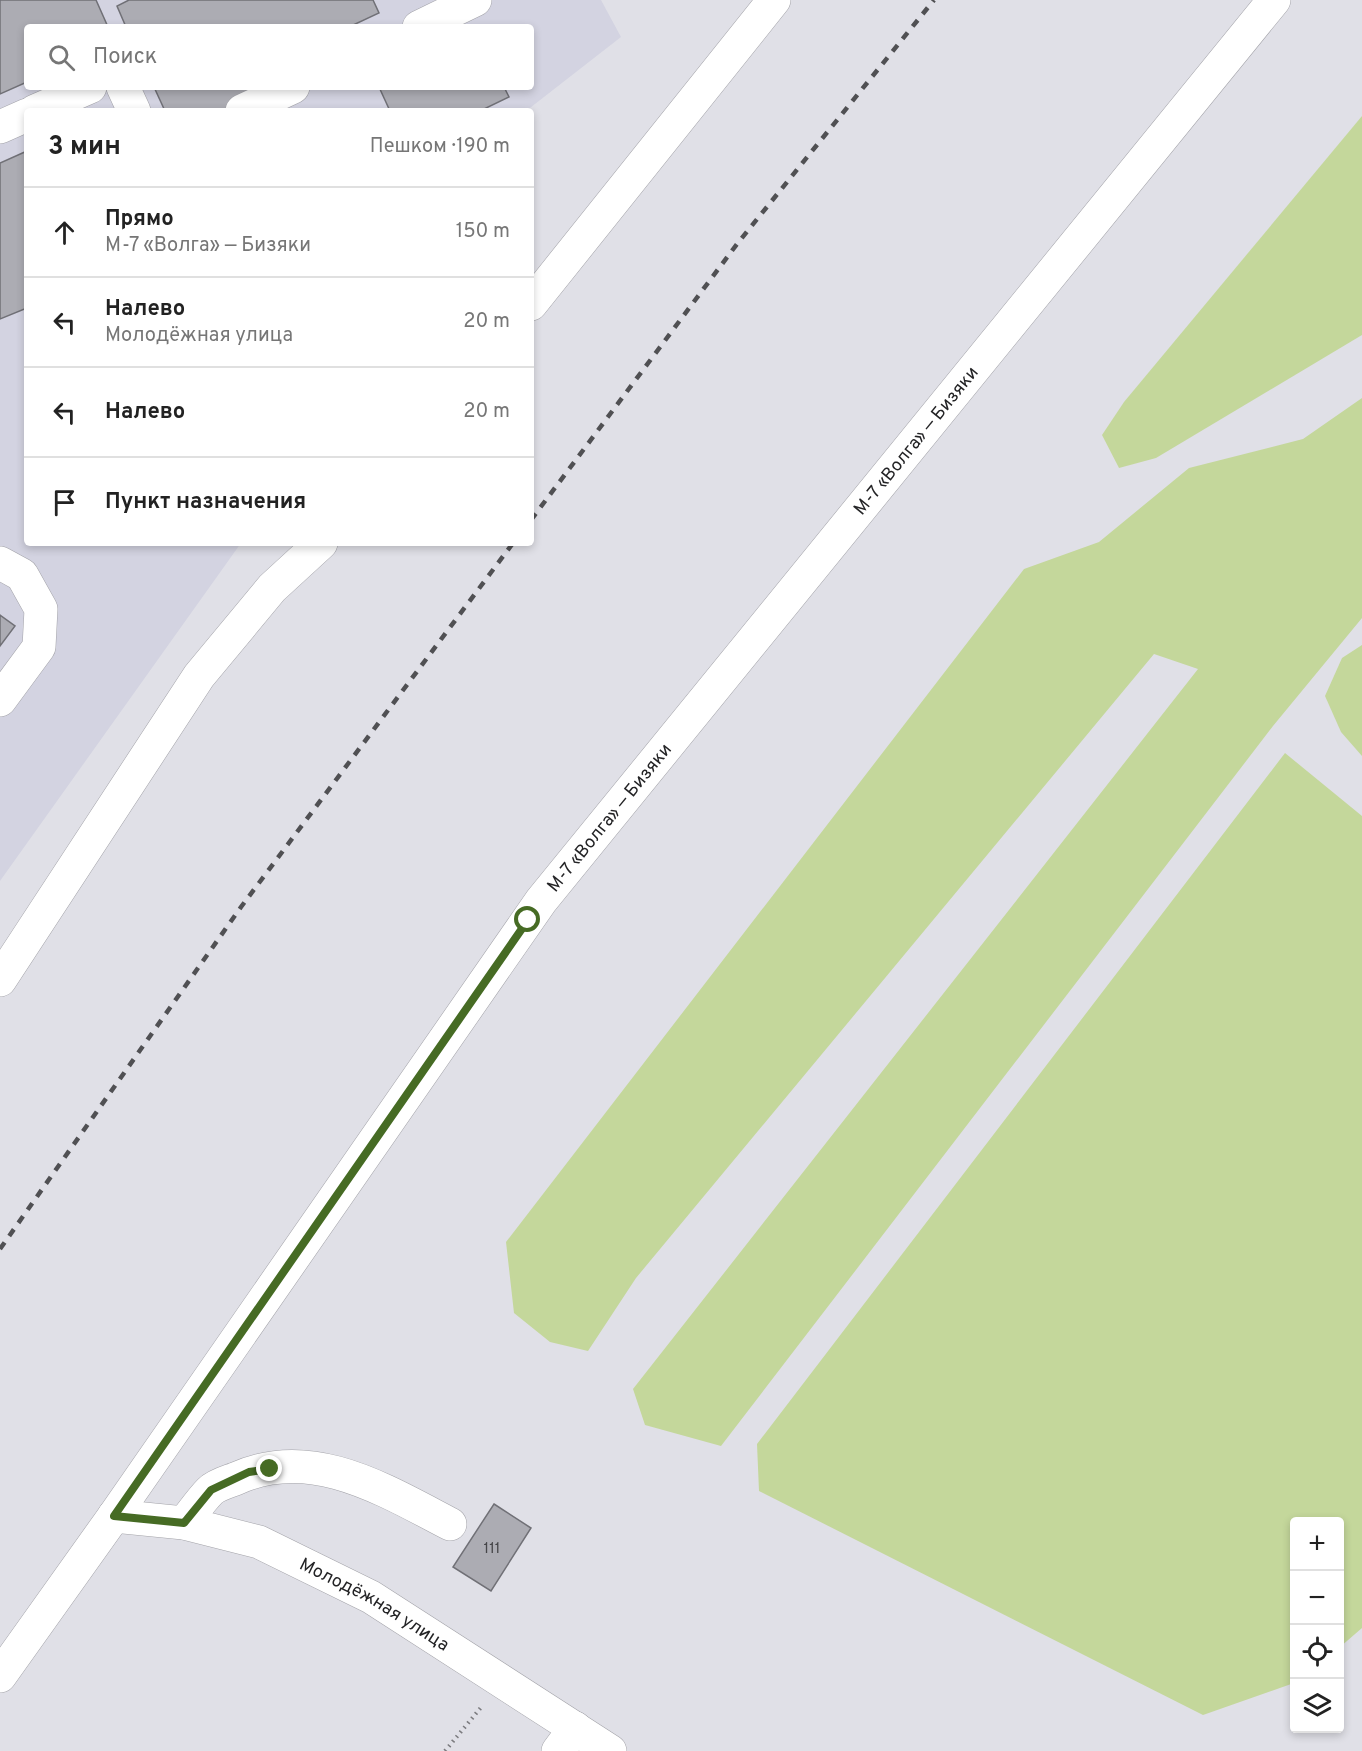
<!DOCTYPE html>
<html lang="ru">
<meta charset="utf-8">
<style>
:root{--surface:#fff;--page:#f2f2f2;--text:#222;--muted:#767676;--line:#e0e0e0}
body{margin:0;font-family:Overpass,sans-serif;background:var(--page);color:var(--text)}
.controls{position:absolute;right:18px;bottom:18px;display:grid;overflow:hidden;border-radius:6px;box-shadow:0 3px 9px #0003}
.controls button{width:54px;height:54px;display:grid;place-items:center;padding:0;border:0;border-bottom:2px solid var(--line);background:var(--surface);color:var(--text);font:30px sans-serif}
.stop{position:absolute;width:18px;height:18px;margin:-14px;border:4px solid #466b24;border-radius:50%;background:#fff}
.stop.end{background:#466b24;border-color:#fff;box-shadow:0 2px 6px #0008}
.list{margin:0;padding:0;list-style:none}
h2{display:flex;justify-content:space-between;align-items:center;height:78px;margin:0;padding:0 24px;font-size:26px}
h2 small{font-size:20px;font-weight:400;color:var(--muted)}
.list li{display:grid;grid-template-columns:39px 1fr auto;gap:18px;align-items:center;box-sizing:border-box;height:90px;padding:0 24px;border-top:2px solid var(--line)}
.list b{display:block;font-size:22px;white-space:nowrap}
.list p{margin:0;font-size:20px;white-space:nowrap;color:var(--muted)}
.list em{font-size:20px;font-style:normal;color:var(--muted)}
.icon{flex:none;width:33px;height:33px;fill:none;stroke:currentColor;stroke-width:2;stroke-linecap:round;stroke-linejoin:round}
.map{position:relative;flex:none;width:1362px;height:1751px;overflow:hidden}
.search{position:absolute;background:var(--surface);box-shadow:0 3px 9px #0003;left:24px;top:24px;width:510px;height:66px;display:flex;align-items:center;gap:15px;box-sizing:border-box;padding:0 21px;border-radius:6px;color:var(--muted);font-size:22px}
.panel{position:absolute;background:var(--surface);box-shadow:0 3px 9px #0003;left:24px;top:108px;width:510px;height:438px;border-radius:6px}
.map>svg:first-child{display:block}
.built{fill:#d3d3e1;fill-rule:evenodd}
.green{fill:#c4d79b}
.building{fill:#acacb3;stroke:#707076;stroke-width:1.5}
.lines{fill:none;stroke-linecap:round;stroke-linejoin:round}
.minor-casing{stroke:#a3a3a9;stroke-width:34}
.major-casing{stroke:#a3a3a9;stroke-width:34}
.path{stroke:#7b7b7f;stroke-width:4;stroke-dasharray:1.5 4.5;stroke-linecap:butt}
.minor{stroke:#fff;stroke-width:33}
.major{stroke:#fff;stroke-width:33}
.rail{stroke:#505053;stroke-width:4.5;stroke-dasharray:8 8;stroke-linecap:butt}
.route{stroke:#466b24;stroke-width:8}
.labels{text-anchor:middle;stroke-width:5;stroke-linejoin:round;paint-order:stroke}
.number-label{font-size:15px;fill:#464649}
.street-label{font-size:18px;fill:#242426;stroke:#fff}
</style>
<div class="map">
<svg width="1362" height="1751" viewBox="0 0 1362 1751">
<rect width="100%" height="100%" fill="#e0e0e7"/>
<path class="built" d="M0,0h601l20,37 -95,74h-499v432h214l-241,338zM27,27h504v60h-504z"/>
<g class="green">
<polygon points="1362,116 1362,335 1156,458 1119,468 1102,435 1124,402"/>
<polygon points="1362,398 1362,618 1273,726 721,1446 645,1425 633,1389 1198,669 1154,654 636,1278 588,1351 550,1342 514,1313 506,1242 1024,569 1099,542 1189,468 1303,439"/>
<polygon points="1362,645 1362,756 1341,732 1325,696 1342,658"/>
<polygon points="1285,753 1362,816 1362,1628 1340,1647 1340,1522 1294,1522 1294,1683 1203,1715 759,1491 757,1444"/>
</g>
<g class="building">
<polygon points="0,0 96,0 108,27 27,27 27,82 0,94"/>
<polygon points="129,0 373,0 379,13 349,27 126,27 117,6"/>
<polygon points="154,87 255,87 259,95 223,111 165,111"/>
<polygon points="379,87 504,87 509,97 480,111 390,111"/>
<polygon points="27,151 27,308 0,319 0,163"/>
<polygon points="0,615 15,626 0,646"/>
<polygon points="494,1504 531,1528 491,1591 453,1567"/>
</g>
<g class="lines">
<g class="minor-casing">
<g id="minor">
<polyline points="419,27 475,0"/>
<polyline points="123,87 134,111"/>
<polyline points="35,111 90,87"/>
<polyline points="242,111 293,87"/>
<polyline points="0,127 27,115"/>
<polyline points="531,304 774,0"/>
<polyline points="0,563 22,575 41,609 39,647 0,700"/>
<polyline points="0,980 199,676 272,588 321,543"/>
<path id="s1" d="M114,1516l70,7 75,19 112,55 239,154"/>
<path d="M184,1523c9,-11 17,-23 26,-32 6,-6 17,-9 25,-12 75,-35 148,10 215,45"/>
<polyline points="558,1751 575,1728"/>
</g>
</g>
<g class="major-casing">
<g id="major">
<path id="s2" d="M0,1676l114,-160 427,-615 733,-901"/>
</g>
</g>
<polyline class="path" points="445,1751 483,1705"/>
<use href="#minor" class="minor"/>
<use href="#major" class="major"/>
<g class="rail">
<polyline points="531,520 737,244 934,0"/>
<polyline points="0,1249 241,907 513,543"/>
</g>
</g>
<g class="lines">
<polyline class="route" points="270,1469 249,1472 211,1490 184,1523 114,1516 528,920"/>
</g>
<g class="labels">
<g class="number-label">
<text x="492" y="1553">111</text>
</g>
<g class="street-label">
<text dy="6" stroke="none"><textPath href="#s2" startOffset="1539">М-7 «Волга» — Бизяки</textPath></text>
<text dy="6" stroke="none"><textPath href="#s2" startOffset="1053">М-7 «Волга» — Бизяки</textPath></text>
<text dy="6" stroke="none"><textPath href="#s1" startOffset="279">Молодёжная улица</textPath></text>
</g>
</g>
</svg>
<div class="controls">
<button>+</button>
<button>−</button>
<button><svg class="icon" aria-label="locate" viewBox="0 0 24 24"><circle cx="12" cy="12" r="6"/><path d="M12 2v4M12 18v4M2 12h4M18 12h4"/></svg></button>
<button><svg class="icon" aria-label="layers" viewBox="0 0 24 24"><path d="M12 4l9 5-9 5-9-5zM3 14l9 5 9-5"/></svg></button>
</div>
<div class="stop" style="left:528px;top:920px"></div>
<div class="stop end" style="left:270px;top:1469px"></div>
<div class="search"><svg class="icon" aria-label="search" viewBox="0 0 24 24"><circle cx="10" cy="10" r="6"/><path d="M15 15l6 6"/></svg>Поиск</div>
<section class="panel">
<h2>3 мин<small>Пешком · 190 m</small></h2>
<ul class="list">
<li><svg class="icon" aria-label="ahead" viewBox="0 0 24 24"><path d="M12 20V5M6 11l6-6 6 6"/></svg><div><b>Прямо</b><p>М-7 «Волга» — Бизяки</p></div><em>150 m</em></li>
<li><svg class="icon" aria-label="left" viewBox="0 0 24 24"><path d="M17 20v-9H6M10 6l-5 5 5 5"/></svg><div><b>Налево</b><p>Молодёжная улица</p></div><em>20 m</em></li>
<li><svg class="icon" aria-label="left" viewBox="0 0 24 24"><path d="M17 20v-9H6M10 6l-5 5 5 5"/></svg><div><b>Налево</b></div><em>20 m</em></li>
<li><svg class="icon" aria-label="arrive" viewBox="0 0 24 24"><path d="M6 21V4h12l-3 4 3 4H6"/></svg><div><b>Пункт назначения</b></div></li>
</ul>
</section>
</div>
